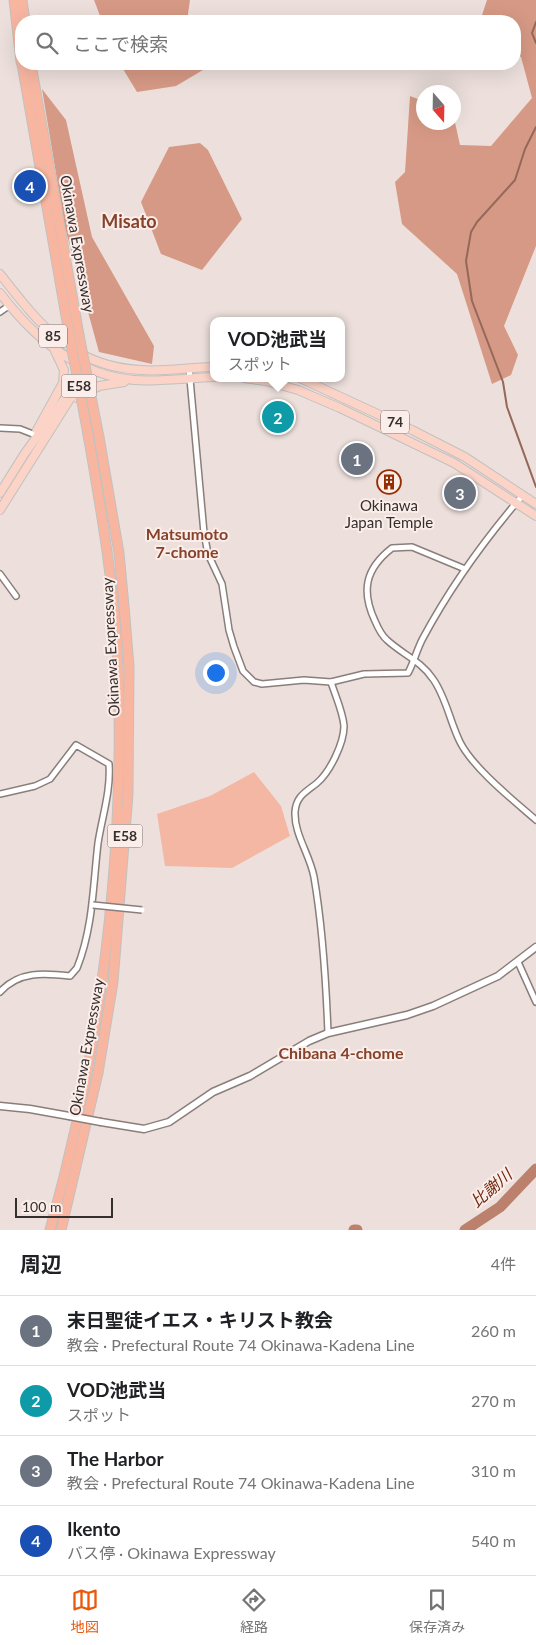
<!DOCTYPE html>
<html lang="ja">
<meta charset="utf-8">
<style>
:root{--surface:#fff;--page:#f2f2f2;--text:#202124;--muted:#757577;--line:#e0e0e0;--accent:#ea580c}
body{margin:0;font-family:Lato,"Noto Sans JP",sans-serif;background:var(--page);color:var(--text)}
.compass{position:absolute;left:416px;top:85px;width:45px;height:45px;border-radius:50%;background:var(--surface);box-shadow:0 5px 20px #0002;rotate:160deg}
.scale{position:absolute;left:15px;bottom:12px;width:98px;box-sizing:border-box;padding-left:5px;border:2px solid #352f2e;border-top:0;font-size:14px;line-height:18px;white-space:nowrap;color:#352f2e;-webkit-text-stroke:4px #fbede9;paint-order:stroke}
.you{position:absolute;left:215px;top:672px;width:18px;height:18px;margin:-12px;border:4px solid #fff;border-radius:50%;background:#1a73e8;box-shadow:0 0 0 8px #1a73e833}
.badge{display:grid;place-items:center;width:32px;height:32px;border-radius:50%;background:var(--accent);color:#fff;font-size:16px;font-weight:700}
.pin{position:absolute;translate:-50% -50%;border:2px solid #fff;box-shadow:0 1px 5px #0006}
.popup{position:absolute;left:210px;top:317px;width:135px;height:65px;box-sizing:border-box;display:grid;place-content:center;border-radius:10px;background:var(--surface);filter:drop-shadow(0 1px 4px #0005);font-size:16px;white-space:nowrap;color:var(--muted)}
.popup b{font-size:19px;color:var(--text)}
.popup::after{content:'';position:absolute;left:50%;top:100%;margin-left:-10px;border:10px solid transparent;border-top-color:var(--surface)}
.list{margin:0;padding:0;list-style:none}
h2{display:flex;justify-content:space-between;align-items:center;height:65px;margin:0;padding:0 20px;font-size:21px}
h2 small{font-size:16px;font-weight:400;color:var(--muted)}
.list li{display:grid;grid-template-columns:32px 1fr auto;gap:15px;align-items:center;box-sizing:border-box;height:70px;padding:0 20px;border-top:1px solid var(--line)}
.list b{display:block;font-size:19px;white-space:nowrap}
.list p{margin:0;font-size:16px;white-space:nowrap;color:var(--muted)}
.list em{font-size:16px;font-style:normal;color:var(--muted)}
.icon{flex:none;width:28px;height:28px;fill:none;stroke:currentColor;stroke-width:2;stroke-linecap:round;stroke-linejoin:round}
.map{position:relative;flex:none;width:536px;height:1230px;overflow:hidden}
.search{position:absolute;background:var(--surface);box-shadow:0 5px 20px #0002;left:15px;right:15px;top:15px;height:55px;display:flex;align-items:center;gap:12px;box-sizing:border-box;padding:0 18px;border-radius:20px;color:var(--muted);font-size:19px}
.sheet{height:345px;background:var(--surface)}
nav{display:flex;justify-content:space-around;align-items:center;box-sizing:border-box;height:70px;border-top:1px solid var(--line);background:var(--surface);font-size:14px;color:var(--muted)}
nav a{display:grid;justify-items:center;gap:2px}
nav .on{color:var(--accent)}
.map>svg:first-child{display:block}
.green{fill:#f3b7a4}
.forest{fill:#d69985}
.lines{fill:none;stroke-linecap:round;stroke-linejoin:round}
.stream{stroke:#94685a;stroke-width:2}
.river{stroke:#bc816d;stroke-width:11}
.minor-casing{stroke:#8a7e7a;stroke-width:8}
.tertiary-casing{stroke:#8a7e7a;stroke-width:9}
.primary-casing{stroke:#c2c1c0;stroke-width:10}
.motorway-casing{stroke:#c2c1c0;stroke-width:11}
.minor{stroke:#fff;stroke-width:5}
.tertiary{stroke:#fff;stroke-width:6}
.primary{stroke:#fbd3c7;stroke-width:8}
.motorway{stroke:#f8b6a1;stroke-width:9}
.minor-bridge-casing{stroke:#8a7e7a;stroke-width:8;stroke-linecap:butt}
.tertiary-bridge-casing{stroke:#8a7e7a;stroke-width:9;stroke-linecap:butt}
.motorway-bridge-casing{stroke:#c2c1c0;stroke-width:11;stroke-linecap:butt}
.minor-bridge{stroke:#fff;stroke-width:5}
.tertiary-bridge{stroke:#fff;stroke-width:6}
.motorway-bridge{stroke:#f8b6a1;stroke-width:9}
.labels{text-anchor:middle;stroke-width:4;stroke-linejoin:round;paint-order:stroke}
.shield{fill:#fbede9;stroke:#706866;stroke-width:1}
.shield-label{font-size:14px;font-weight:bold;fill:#352f2e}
.street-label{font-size:15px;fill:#352f2e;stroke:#fbede9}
.poi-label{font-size:15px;fill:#352f2e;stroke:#fbede9}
.neighbourhood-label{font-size:16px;font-weight:bold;fill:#86422b;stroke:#fbede9}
.water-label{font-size:16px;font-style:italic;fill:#6e260b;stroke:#fbede9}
.quarter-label{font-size:18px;font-weight:bold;fill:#86422b;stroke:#fbede9}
</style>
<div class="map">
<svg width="536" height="1230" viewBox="0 0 536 1230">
<rect width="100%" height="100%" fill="#ede0dc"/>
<polygon class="green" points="254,772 281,806 290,836 232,868 165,866 157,814 210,796"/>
<g class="forest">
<polygon points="94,0 190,0 187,21 102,21"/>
<polygon points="487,0 536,0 536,246 504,326 518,355 511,375 492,384 457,274 402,224 395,182 405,172 410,96 423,101 424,122 454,122 454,118 460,145 491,146 532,98 521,57 515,53 515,21 480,21"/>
<polygon points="120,64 213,64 176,86 137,92"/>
<polygon points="42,89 66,120 92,237 154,346 152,364 99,352 65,228"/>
<polygon points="200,143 208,150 242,219 202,270 161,254 141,202 169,147"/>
</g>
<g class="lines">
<g class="stream">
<polyline points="536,22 532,33 536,43"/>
<polyline points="536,127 525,149 515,180 477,222 471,232 466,261 472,301 503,382 507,407 536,487"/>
</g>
<g class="river">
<polyline points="354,1230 357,1230"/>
<polyline points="465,1230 500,1207 536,1169"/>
</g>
<g class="minor-casing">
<g id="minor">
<polyline points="0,312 10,305"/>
<path d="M189,368l15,165 4,21 14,30 7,46 5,17 9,24 11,11 8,2 42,-4 27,2 33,-8 44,-1c6,-11 9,-24 15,-35 28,-52 62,-99 100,-143"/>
<polyline points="0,428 20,429 38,436"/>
<path d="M465,569l-53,-22 -20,1c-27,21 -31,43 -17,73 3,7 6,14 12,19 15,14 34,21 46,39 13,18 17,43 27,63 13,26 53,58 76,78"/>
<polyline points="0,574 16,596"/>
<path d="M0,794l35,-8 15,-7 26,-34 33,19c2,27 -7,53 -11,79 -5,43 -5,85 -21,125l-7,8c-26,-3 -51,-5 -70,16"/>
<polyline points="518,962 536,1002"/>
<path d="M328,1033c-2,-52 -5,-104 -14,-156 -4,-22 -20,-43 -19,-65 1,-16 11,-20 22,-29 13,-11 27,-40 27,-57 -1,-14 -9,-31 -13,-44"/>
</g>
</g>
<g class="tertiary-casing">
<g id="tertiary">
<polyline points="0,1106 30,1109 69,1116"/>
<polyline points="101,1122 144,1129 169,1122 213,1092 250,1076 309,1041 328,1033 407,1015 433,1006 498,976 536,947"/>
</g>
</g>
<g class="primary-casing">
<g id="primary">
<path d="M0,274c39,50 72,93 141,96 24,2 49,-3 73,-3"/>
<path d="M0,293c33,44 76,82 134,87 26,2 54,-2 80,-3"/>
<polyline points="244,378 266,381 298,390 340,408 454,463 536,516"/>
<polyline points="300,378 412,430 465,457 536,504"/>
<polyline points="77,398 99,386 124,382"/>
<polyline points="37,430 63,383 64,370 55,351"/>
<polyline points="0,493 25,453 71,390"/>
<polyline points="0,510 88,370"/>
</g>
</g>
<g class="motorway-casing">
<g id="motorway">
<polyline points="14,0 21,62"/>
<polyline points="22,0 25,21"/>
<polyline points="22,64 69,333"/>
<polyline points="31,64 79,335"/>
<path d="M50,1230c51,-183 75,-373 68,-563 -3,-76 -16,-152 -29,-227"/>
<polyline points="61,1230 98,1073 113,982 128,794 129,666 124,606 119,553 99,437"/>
</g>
</g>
<use href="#minor" class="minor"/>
<use href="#tertiary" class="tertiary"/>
<use href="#primary" class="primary"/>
<use href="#motorway" class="motorway"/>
<g class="minor-bridge-casing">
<polyline id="minor-bridge" points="93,905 142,910"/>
</g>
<g class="tertiary-bridge-casing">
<polyline id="tertiary-bridge" points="69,1116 101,1122"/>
</g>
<g class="motorway-bridge-casing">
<g id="motorway-bridge">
<polyline points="69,333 89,440"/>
<polyline points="79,335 99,437"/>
</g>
</g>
<use href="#minor-bridge" class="minor-bridge"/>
<use href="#tertiary-bridge" class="tertiary-bridge"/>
<use href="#motorway-bridge" class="motorway-bridge"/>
</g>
<defs>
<g id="building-ring" transform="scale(1.25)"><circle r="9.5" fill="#fbede9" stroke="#942e02" stroke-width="1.5"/><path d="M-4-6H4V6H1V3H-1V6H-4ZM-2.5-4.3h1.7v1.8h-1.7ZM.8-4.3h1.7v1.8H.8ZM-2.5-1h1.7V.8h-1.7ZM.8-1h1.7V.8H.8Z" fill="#942e02"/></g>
</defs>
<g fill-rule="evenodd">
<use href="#building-ring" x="389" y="482"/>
</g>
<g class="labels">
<g class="shield">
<rect x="39" y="324.5" width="28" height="23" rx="4"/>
<rect x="61.5" y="374.5" width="35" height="23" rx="4"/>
<rect x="381" y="410.5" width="28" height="23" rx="4"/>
<rect x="107.5" y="824.5" width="35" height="23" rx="4"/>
</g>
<g class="shield-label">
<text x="53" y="341">85</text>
<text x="79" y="391">E58</text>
<text x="395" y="427">74</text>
<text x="125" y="841">E58</text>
</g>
<g class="street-label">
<text transform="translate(77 244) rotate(80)" y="5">Okinawa Expressway</text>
<text transform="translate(111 647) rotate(-93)" y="5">Okinawa Expressway</text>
<text transform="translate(87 1047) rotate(-80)" y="5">Okinawa Expressway</text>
</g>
<g class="poi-label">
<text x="389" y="511">Okinawa<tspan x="389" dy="17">Japan Temple</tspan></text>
</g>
<g class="neighbourhood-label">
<text x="187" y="540">Matsumoto<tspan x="187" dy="18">7-chome</tspan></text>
<text x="341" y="1059">Chibana 4-chome</text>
</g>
<g class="water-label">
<text transform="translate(491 1188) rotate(-41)" y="6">比謝川</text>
</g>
<g class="quarter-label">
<text x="129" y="228">Misato</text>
</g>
</g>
</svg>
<svg class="compass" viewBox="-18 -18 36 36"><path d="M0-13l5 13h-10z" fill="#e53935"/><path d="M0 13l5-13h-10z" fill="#757577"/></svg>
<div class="scale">100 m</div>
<div class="you"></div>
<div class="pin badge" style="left:357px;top:459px;background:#6b7280">1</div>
<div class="pin badge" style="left:278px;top:417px;background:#0f9aa8">2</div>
<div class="popup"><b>VOD池武当</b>スポット</div>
<div class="pin badge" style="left:460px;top:493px;background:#6b7280">3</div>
<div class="pin badge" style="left:30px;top:186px;background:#1a4fb4">4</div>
<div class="search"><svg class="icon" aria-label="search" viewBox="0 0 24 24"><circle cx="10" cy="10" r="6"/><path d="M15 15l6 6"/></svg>ここで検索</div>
</div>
<section class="sheet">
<h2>周辺<small>4件</small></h2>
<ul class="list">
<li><span class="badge" style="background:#6b7280">1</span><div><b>末日聖徒イエス・キリスト教会</b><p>教会 · Prefectural Route 74 Okinawa-Kadena Line</p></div><em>260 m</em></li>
<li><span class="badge" style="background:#0f9aa8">2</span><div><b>VOD池武当</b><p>スポット</p></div><em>270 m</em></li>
<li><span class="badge" style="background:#6b7280">3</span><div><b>The Harbor</b><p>教会 · Prefectural Route 74 Okinawa-Kadena Line</p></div><em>310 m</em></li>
<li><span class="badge" style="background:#1a4fb4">4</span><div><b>Ikento</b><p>バス停 · Okinawa Expressway</p></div><em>540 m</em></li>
</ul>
</section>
<nav>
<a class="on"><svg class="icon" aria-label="map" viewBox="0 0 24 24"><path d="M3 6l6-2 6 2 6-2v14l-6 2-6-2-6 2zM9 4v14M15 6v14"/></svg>地図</a>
<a><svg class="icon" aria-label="directions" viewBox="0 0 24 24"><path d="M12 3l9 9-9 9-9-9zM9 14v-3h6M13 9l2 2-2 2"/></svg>経路</a>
<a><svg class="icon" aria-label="saved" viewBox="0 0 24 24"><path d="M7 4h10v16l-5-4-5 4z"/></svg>保存済み</a>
</nav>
